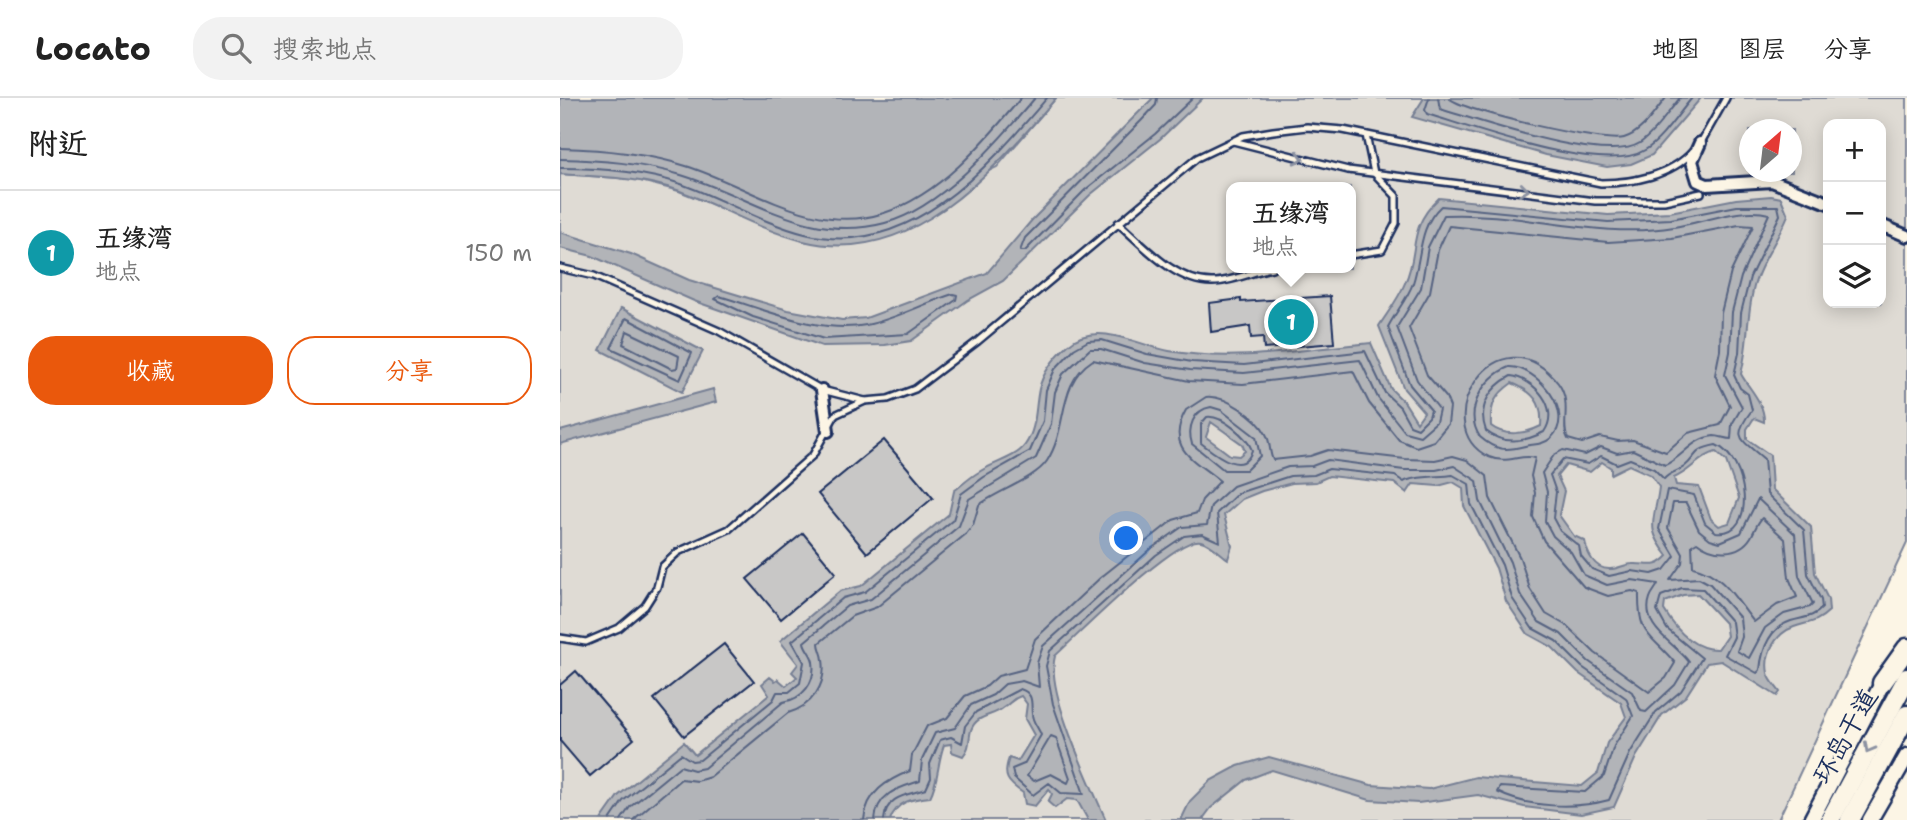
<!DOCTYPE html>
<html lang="zh">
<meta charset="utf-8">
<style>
:root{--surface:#fff;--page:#f2f2f2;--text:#222;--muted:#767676;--line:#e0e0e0;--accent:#ea580c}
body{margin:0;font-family:"Shantell Sans","LXGW WenKai TC",sans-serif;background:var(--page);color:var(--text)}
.controls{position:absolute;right:21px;top:21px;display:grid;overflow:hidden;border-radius:14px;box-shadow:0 4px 18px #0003}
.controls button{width:63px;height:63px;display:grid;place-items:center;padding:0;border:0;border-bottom:2px solid var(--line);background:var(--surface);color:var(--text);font:35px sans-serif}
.compass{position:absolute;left:1179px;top:21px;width:63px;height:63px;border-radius:50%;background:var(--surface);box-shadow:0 4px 18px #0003;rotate:28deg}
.you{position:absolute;left:567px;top:441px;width:24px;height:24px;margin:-18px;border:5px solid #fff;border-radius:50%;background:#1a73e8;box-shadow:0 0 0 10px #1a73e833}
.badge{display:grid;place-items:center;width:46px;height:46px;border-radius:50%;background:var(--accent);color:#fff;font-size:23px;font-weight:700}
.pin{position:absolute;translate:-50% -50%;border:4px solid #fff;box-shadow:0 2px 7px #0006}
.popup{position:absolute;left:666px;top:84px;width:130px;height:91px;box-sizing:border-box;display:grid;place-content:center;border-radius:14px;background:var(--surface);filter:drop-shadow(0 2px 5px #0005);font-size:23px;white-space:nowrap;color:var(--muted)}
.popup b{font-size:26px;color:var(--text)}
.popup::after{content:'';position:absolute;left:50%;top:100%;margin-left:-14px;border:14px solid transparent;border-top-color:var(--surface)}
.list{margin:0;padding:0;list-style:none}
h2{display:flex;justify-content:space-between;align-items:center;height:91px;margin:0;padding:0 28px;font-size:30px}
h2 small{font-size:23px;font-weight:400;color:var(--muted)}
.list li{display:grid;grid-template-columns:46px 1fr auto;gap:21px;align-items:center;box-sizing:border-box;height:126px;padding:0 28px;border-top:2px solid var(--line)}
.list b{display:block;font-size:26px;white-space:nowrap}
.list p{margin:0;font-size:23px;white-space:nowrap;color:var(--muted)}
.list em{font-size:23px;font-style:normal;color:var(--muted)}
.actions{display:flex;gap:14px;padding:21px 28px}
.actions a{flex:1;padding:16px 0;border:2px solid var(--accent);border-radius:28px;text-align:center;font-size:24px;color:var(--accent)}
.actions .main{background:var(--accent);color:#fff}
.icon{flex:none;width:38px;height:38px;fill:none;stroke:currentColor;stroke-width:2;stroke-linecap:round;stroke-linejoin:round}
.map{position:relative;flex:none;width:1347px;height:722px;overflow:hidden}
header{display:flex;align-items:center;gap:42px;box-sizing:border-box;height:98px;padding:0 35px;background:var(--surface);border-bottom:2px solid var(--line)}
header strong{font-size:33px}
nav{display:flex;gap:38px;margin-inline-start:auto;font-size:24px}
.search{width:490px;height:63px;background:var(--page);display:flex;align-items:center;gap:18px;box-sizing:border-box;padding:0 24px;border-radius:28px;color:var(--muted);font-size:26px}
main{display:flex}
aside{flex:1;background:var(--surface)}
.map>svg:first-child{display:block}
.green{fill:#dfdbd4;stroke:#7d8599;stroke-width:2;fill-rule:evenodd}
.water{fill:#b2b4b8;stroke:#767f94;stroke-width:2;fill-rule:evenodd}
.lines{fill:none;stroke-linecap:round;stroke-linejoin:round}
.shore{stroke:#576482;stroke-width:2}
.building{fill:#c8c7c6;stroke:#1b2f5e;stroke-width:2}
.service-casing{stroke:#1b2f5e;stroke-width:10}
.minor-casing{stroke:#1b2f5e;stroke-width:16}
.secondary-casing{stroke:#1b2f5e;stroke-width:19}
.trunk-casing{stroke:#1b2f5e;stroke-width:23}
.service{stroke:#fcf5e5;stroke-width:5}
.minor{stroke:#fcf5e5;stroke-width:10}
.secondary{stroke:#fcf5e5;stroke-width:14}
.trunk{stroke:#fcf5e5;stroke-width:18}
.oneway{stroke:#8c92a2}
.labels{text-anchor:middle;stroke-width:6;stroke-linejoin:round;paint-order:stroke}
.street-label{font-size:26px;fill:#1b2f5e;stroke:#fcf5e5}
</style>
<header>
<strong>Locato</strong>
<div class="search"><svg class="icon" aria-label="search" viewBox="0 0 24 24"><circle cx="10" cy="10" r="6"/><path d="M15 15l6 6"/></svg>搜索地点</div>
<nav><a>地图</a><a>图层</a><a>分享</a></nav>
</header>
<main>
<aside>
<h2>附近<small></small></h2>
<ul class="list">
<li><span class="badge" style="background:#0f9aa8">1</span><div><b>五缘湾</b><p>地点</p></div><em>150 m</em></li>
</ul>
<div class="actions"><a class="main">收藏</a><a>分享</a></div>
</aside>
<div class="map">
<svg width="1347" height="722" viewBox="0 0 1347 722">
<rect width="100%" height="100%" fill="#fcf5e5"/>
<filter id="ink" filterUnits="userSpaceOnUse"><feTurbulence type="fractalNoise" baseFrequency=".0143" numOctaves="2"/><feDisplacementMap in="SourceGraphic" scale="14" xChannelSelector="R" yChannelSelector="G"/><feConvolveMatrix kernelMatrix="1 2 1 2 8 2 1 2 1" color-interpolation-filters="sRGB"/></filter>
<g filter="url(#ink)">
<path class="green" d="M496,0h851v445l-129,277h-1218v-646l73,5 46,12 124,50 32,4 162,-78zM1268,26h53v179h-53zM1190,32h42v42h-42zM672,89h118v81h-118z"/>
<g class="water">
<path d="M0,0h496c-63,73 -144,170 -253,143 -43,-11 -81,-34 -123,-50 -38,-14 -80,-14 -120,-17z"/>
<polygon points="593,0 643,0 600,41 530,97 443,183 408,202 351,243 325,247 262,248 134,203 32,158 0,150 0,134 71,156 129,182 228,212 282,222 306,220 427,175 472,122"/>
<polygon points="864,0 1141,0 1092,57 1071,66 1047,69 986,57 852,19"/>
<path d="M1211,98l10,2 7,17c-9,23 -26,45 -33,68 -9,30 -6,61 -14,91 8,15 24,29 23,48l-10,-4 -7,11v10l23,16 2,34 39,38 4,46 13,26 1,12c-12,12 -21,11 -35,16 -18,6 -30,27 -26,46 1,6 8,14 12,19l-3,4 -56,-35 -14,2 -21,33 -24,19 -26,42 -22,50 -33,7 -57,-7 -46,-12 -60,8 -48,-3 -98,-30 -26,10 -35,28 -9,12h-21l9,-19 20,-20 28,-15 31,-9 102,28 58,4 47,-12 106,9 16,-13 9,-30 19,-26 -5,-14 -43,-30 -26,-26 -24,-13 -22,-33 -10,-33 -32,-62 -1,-18 -10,-6 -15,4 -25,-2 -6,9 -13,-10 -65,-7 -13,6 -24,1 -30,8 -20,8 -18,16 8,31 -4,13c-7,-5 -18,-16 -27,-18 -23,-7 -125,96 -146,115 -10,35 36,129 51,164h-18l-11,-20 -10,-1 -12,9 -7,-6 4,-8 -3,-5 -14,17 -10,-2 -2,-11c-15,-10 -21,-16 -14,-35l9,3 16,-26 -9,-16 2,-15 -6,-8c-10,3 -10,7 -18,12 -11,9 -26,6 -32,22 -3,11 0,16 -8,26l-11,-4 -1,-8 -7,1c-7,19 -5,34 -14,52 -19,2 -33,4 -40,23h-289l17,-24 66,-54 11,13 74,-60 -7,-11 8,-7 5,4 3,-2 8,7 11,-9 -5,-5 6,-8 -18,-23 60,-50 21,-5 88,-72 5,-23c8,-6 16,-14 25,-19 13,-9 37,-14 46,-27 12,-16 10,-38 14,-56 4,-17 17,-33 29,-44 28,-25 69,0 101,6 70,12 133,-2 202,-8l20,46 14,14 12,19 7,-10 -20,-23 -25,-63c9,-14 20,-28 26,-43 15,-32 1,-54 34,-85l169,17 62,-3 66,-13zM952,285c21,9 31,19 29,43 -16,8 -36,11 -50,0 -1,-22 4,-31 21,-43zM651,324l31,22 3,7 -6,5 -9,-1 -24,-18zM1156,354l10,9 13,37 -10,25 -10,3 -8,-7 -12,-32 -23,-2 -2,-7c17,-7 24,-21 42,-26zM1042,364l9,6v6l18,-9 22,10 8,12c-4,35 -15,39 9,69 -13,14 -19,7 -36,8 -7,0 -16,6 -23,5 -15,0 -22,-16 -24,-28l-11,-5 -15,-21 5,-24 -7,-15 9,-11 24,7zM1138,496l27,29 2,13 -9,13c-25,1 -42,-19 -54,-39l1,-8 18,-7z"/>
<polygon points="61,210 143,253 122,294 40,252"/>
<polygon points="153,291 156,304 0,346 0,333"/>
</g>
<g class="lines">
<g class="shore">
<polyline points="597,0 596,7 581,23 465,140 460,153 465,153 525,92 595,36 633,0"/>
<path d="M869,0l-4,12 2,4c47,14 177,62 218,36 18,-11 33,-36 47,-52"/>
<path d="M878,0l2,11c41,12 166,56 200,34 15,-10 28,-31 40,-45"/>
<path d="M889,0c12,13 156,46 175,40 18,-5 31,-27 42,-40"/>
<path d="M0,50c42,1 86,5 126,18 64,20 127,70 198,47 57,-19 100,-71 137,-115"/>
<path d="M0,61c41,1 82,4 121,16 70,21 127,69 204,48 57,-15 113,-82 150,-125"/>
<path d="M0,70c40,0 83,3 121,16 42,15 81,39 124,50 104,26 182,-66 242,-136"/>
<path d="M393,196l4,1 -1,5 -48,34 -84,5 -71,-22 -38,-18 4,-3c46,13 99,38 147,29 30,-6 58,-22 87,-31z"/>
<polygon points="66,220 132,255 120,282 51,250"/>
<polygon points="67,233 119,258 117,270 112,271 63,246"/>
<path d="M949,269c28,-1 68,47 42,71 -8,7 -17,6 -26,8 -19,5 -29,5 -45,-9 -17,-26 3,-60 29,-70z"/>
<path d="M951,278c23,3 50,32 33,56 -19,10 -41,13 -58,-1 -9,-24 4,-44 25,-55z"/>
<path d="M651,309l10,3 35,27 4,19 -14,14h-22l-32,-26c-5,-16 1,-34 19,-37z"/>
<path d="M647,319c15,-2 40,20 45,33 -8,29 -39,2 -51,-7v-19z"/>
<path d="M1156,347c32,13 42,93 0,87l-11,-9 -11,-28 -27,-5 -8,39 16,27 -11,14 -12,4 -20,-3 -23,5 -17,-7 -11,-13 -2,-10 -19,-15 -7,-13 3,-26 -6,-17 13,-16 25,5 13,-8 16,8 13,-5 24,10 10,10c6,-7 13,-7 20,-12 15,-12 7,-17 32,-22z"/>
<polygon points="1198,401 1235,436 1239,478 1253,506 1250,509 1224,516 1205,530 1189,560 1177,553 1182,539 1180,520 1150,486 1139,480 1110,482 1122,465 1123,456 1108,430 1113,405 1126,405 1139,432 1150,441 1160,444 1181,435"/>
<path d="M1202,420l23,21 4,39 8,19 -20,8 -23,17c-18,-22 -30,-48 -61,-55l-1,-22 5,-3c16,13 42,14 54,-5 4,-7 6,-14 11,-19z"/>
<polygon points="491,638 496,640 510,680 508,685 491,676 474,683 467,678"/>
<path d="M50,722l13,-19 58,-47 11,7 8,-1 73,-60 4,-8h12l11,-9 4,-21 -12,-21 51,-43 22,-6 88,-72 8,-26 23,-17 46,-26 13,-30 3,-31 9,-21 19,-20 14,-8 14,-1 45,14 45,8 52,3 121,-14 20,42 15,14 10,18 8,3 11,-11 2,-7 -21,-25 -22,-58c7,-14 20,-29 25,-44 9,-27 5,-56 28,-77l167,16 63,-3 66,-13h41l2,9 -30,62 -9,36 -2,40 -5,22 6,13 8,6 4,16c-22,29 -10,29 12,49l3,35 37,36 4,44 13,26 1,8c-9,10 -19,9 -31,13 -22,7 -29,28 -31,49l-3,3 -32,-18 9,-18 -2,-15 -29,-33 -21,-1 -21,8 -4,15 10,18 35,29 -21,33 -25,21 -26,41 -21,47c-33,9 -81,8 -112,-8l3,-5 85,5 19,-16 10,-30 19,-30 -7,-18 -44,-31 -26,-26 -24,-13 -20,-30 -10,-33 -31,-61 -2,-20 -16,-9c-13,2 -41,1 -49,7l-9,-6 -66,-7 -15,6 -24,1 -52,17 -21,20 3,29 -18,-8 -18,2 -28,19 -106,96 -4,15 7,38 31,90 -23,-1 -12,-10 -16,12 -19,-17 -2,-9 12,-5 17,-29c-2,-6 -6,-10 -8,-16 -4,-12 4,-25 -13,-30l-44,23 -11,14 -3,17 -11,-6 -11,3 -10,24 1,14 -5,11c-18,6 -40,6 -42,31"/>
<path d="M61,722l9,-13 50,-41 14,4 10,-2 79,-66c20,-3 33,-20 30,-40 -1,-8 -8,-13 -9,-20l43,-36 24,-7 88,-73 10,-27 67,-41 15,-34 4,-32 8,-18 27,-25h11l44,14 45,7 54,3 116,-13 18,38 27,34 15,4 16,-14 3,-13 -22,-29 -20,-53 24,-39 7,-41 16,-32c77,-4 153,25 230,12 29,-4 67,-21 95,-13l-28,63 -9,35 -2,40 -5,23 17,32 -10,17 -1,15c-6,0 -11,-3 -17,-3 -22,2 -31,21 -49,29l-32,-15 -16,3 -16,-6 -16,8 -22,-5 -9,5 -12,18 5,19 -2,29 8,15 18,16 13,23 23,10 25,-5 26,4c-2,5 -6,8 -8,14 -10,29 25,45 39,64l-14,23 -29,27 -5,-1 -9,-19 -44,-31 -27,-27 -22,-12 -19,-28 -10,-32 -30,-61 -3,-20 -23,-15 -18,4h-32l-76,-10 -16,6 -24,1 -55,19 -22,20 -4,19 -25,2 -30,21 -109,98 -6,17 2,24 -17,-6 -17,3 -12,11 -22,10 -16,23 -20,5 -13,27 -2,21c-21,7 -43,12 -45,39"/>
<path d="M73,722l48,-41 16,2 13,-4 78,-64c24,-7 39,-28 35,-53 0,-6 -4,-11 -4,-17l33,-27 25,-9 89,-73 7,-9 6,-20c18,-14 56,-26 68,-44 22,-34 9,-77 46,-101l96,21 54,3 110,-13 16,32 30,37 17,7 18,-6 14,-17 2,-17 -4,-10 -19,-22 -18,-47 21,-36 8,-42 11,-24 159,16 64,-4 67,-13 14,1 -22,46 -10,41 -1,37 -5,25 15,31 -10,19 -32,8 -22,19 -33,-12 -15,1 -18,-4 -18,6 -14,-4c-8,-14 5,-36 -10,-56 -60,-77 -134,43 -69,74 18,8 33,-4 46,1l-4,18 4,17 -2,24 11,24 40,46 24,9 24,-5 7,2c-1,44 11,40 36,70l-9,15 -17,14 -54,-39 -28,-27 -21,-12 -16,-25 -10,-31 -30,-60 -3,-22 -20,-16 -14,-4 -18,4 -30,-1 -77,-9 -18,6 -37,4c-4,-7 -2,-17 -7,-26 -9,-17 -41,-39 -60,-37l-20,13c-22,39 9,50 34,71l-18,19 -5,13 -24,7 -73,58 -65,61 -10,30 -27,7 -11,10 -22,10 -18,22 -20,8 -15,29 -2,16c-23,9 -44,22 -46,49"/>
</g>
</g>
<g class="building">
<polygon points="770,198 774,245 704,251 703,239 691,240 690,228 651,234 649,205 681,201 681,204"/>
<polygon points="324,342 373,400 307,455 258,396"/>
<polygon points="243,435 276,475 221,521 187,481"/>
<polygon points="164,546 194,583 124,638 94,601"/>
<polygon points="16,573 74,641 30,678 0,643 0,587"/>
</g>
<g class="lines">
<g class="service-casing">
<g id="service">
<polyline points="673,43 788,72 1035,103 1104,103 1141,95"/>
<polyline points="1140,46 1166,0"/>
<path d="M558,125c26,23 58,60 95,59 19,0 40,-11 59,-14"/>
<polyline points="790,157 822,152 836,125 836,98 814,75 806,37"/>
<path d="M0,170l34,8 125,55 103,59 43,11 23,-2 27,-10 63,-48 219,-183 46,-22 30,-5 34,-4 36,3 258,53c31,0 70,-7 92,-32"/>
<polyline points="0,540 26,544 59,530 85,508 97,489 102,469 118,454 169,431 253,357 275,317 305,303"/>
</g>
</g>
<g class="minor-casing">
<g id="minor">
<polyline points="1140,45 1132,63 1138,83 1147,87 1212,83 1268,105"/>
<polyline points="1321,127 1347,138"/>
<polyline points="262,292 268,333"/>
</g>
</g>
<g class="secondary-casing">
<g id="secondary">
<polyline points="1251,722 1327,576"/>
<polyline points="1310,722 1347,658"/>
</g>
</g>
<g class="trunk-casing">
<g id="trunk">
<polyline points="1322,585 1347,550"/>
<polyline points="1270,722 1347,580"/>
<polyline points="1290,722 1347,617"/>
</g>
</g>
<use href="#service" class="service"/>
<use href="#minor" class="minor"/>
<use href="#secondary" class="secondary"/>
<use href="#trunk" class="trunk"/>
</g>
<defs><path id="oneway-chevron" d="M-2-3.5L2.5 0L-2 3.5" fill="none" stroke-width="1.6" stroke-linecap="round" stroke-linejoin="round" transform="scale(1.75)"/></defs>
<g class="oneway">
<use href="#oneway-chevron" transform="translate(739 60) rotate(14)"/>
<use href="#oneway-chevron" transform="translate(964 92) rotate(7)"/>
<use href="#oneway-chevron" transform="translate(1309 650) rotate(119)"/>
</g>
</g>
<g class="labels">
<g class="street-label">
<text transform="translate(1285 638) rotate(-61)" y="9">环岛干道</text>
</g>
</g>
</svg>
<div class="controls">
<button>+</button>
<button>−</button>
<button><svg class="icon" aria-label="layers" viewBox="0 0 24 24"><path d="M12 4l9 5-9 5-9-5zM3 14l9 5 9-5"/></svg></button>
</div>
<svg class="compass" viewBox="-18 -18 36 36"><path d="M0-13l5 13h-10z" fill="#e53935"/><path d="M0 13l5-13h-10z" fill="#767676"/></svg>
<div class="you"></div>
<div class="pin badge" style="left:731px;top:224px;background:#0f9aa8">1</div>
<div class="popup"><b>五缘湾</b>地点</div>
</div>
</main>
